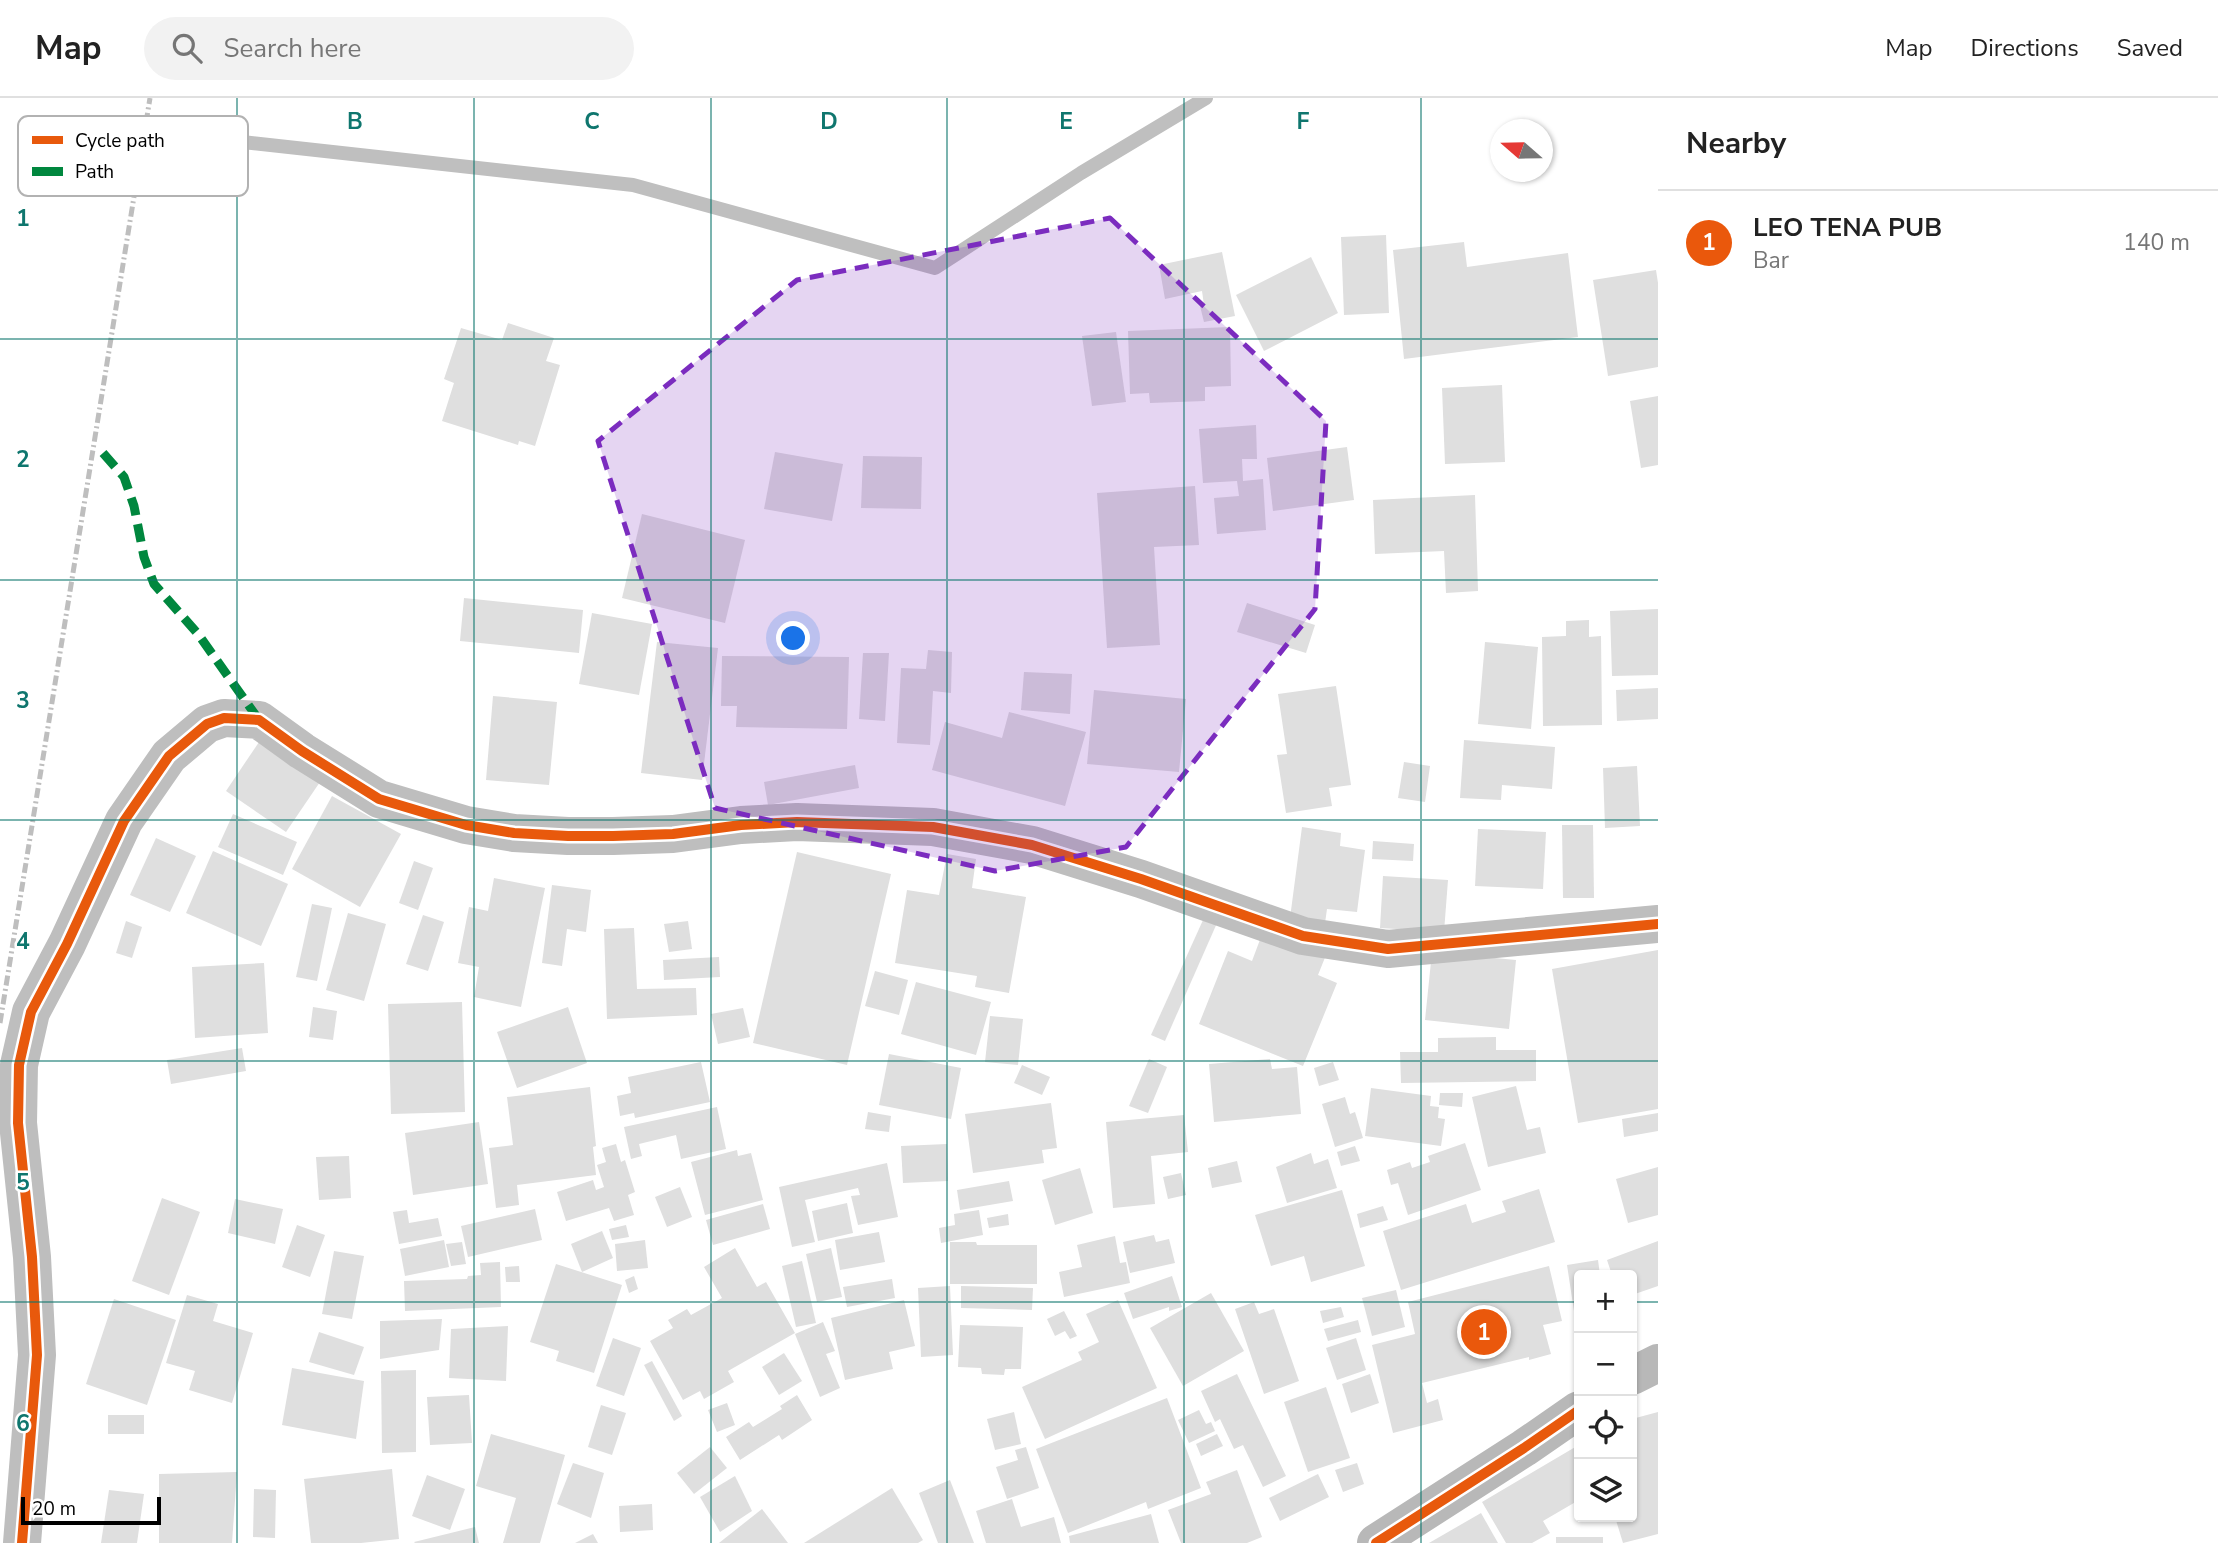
<!DOCTYPE html>
<meta charset="utf-8">
<style>
:root{--surface:#fff;--page:#f2f2f2;--text:#222;--muted:#767676;--line:#e0e0e0;--accent:#ea580c}
body{margin:0;font-family:"Nunito Sans",sans-serif;background:var(--page);color:var(--text)}
.controls{position:absolute;right:21px;bottom:21px;display:grid;overflow:hidden;border-radius:7px;box-shadow:0 2px 5px #0004}
.controls button{width:63px;height:63px;display:grid;place-items:center;padding:0;border:0;border-bottom:2px solid var(--line);background:var(--surface);color:var(--text);font:35px sans-serif}
.compass{position:absolute;left:1490px;top:21px;width:63px;height:63px;border-radius:50%;background:var(--surface);box-shadow:0 2px 5px #0004;rotate:290deg}
.scale{position:absolute;left:21px;bottom:18px;width:140px;box-sizing:border-box;padding-left:7px;border:4px solid #000;border-top:0;font-size:19px;line-height:24px;white-space:nowrap;color:#000;-webkit-text-stroke:5px #fff;paint-order:stroke}
.you{position:absolute;left:794px;top:541px;width:24px;height:24px;margin:-18px;border:5px solid #fff;border-radius:50%;background:#1a73e8;box-shadow:0 0 0 10px #1a73e833}
.badge{display:grid;place-items:center;width:46px;height:46px;border-radius:50%;background:var(--accent);color:#fff;font-size:23px;font-weight:700}
.pin{position:absolute;translate:-50% -50%;border:4px solid #fff;box-shadow:0 2px 7px #0006}
.list{margin:0;padding:0;list-style:none}
h2{display:flex;justify-content:space-between;align-items:center;height:91px;margin:0;padding:0 28px;font-size:30px}
h2 small{font-size:23px;font-weight:400;color:var(--muted)}
.list li{display:grid;grid-template-columns:46px 1fr auto;gap:21px;align-items:center;box-sizing:border-box;height:105px;padding:0 28px;border-top:2px solid var(--line)}
.list b{display:block;font-size:26px;white-space:nowrap}
.list p{margin:0;font-size:23px;white-space:nowrap;color:var(--muted)}
.list em{font-size:23px;font-style:normal;color:var(--muted)}
.icon{flex:none;width:38px;height:38px;fill:none;stroke:currentColor;stroke-width:2;stroke-linecap:round;stroke-linejoin:round}
.map{position:relative;flex:none;width:1658px;height:1445px;overflow:hidden}
header{display:flex;align-items:center;gap:42px;box-sizing:border-box;height:98px;padding:0 35px;background:var(--surface);border-bottom:2px solid var(--line)}
header strong{font-size:33px}
nav{display:flex;gap:38px;margin-inline-start:auto;font-size:24px}
.search{width:490px;height:63px;background:var(--page);display:flex;align-items:center;gap:18px;box-sizing:border-box;padding:0 24px;border-radius:38px;color:var(--muted);font-size:26px}
main{display:flex}
aside{flex:1;background:var(--surface)}
.map>svg:first-child{display:block}
.lines{fill:none;stroke-linecap:round;stroke-linejoin:round}
.stream{stroke:#bfbfbf;stroke-width:14}
.building{fill:#dfdfdf}
.street{stroke:#bebebe;stroke-width:38}
.secondary{stroke:#b8b8b8;stroke-width:38}
.rail{stroke:#bebebe;stroke-width:5;stroke-dasharray:10 3.5 2 3.5;stroke-linecap:butt}
.quiet{stroke:#00873e;stroke-width:9;stroke-dasharray:18 9;stroke-linecap:butt}
.cycleway-casing{stroke:#fff;stroke-width:15}
.cycleway{stroke:#e8590c;stroke-width:10}
.marked{fill:#7b2cbf;fill-opacity:0.2;stroke:#7b2cbf;stroke-width:5;stroke-dasharray:14 9;stroke-linejoin:round}
.grid{fill:none;stroke:#0f766e;stroke-width:2;stroke-opacity:0.55}
.key{fill:#fff;stroke:#b2b2b2;stroke-width:2}
.key-label{font-size:19px;fill:#000}
.grid-label{font-size:23px;text-anchor:middle;font-weight:bold;fill:#0f766e;stroke:#fff;stroke-width:5;stroke-linejoin:round;paint-order:stroke}
</style>
<header>
<strong>Map</strong>
<div class="search"><svg class="icon" aria-label="search" viewBox="0 0 24 24"><circle cx="10" cy="10" r="6"/><path d="M15 15l6 6"/></svg>Search here</div>
<nav><a>Map</a><a>Directions</a><a>Saved</a></nav>
</header>
<main>
<div class="map">
<svg width="1658" height="1445" viewBox="0 0 1658 1445">
<rect width="100%" height="100%" fill="#fff"/>
<g class="lines">
<polyline class="stream" points="233,43 633,87 935,170 1081,75 1206,0"/>
</g>
<g class="building">
<polygon points="1386,137 1389,215 1344,217 1341,139"/>
<polygon points="1464,144 1467,169 1568,155 1578,239 1404,261 1393,152"/>
<polygon points="1222,154 1235,218 1204,224 1200,208 1204,207 1202,193 1165,201 1159,167"/>
<polygon points="1311,159 1338,215 1264,253 1236,197"/>
<polygon points="1656,172 1658,185 1658,269 1608,278 1593,182"/>
<polygon points="508,225 554,240 546,263 560,267 535,348 519,343 518,347 442,323 454,285 444,281 461,230 502,242"/>
<polygon points="1230,229 1231,288 1205,289 1205,303 1150,305 1149,295 1130,296 1128,233"/>
<polygon points="1116,234 1126,304 1092,308 1082,238"/>
<polygon points="1502,287 1505,364 1445,366 1442,290"/>
<polygon points="1658,298 1658,367 1641,370 1630,303"/>
<polygon points="1256,327 1257,361 1242,361 1243,383 1263,381 1266,432 1217,436 1214,400 1239,398 1237,383 1203,385 1199,331"/>
<polygon points="1347,349 1354,402 1273,413 1267,360"/>
<polygon points="775,354 843,366 832,423 764,411"/>
<polygon points="863,358 922,359 921,411 861,410"/>
<polygon points="1195,388 1199,447 1154,449 1160,547 1107,550 1097,395"/>
<polygon points="1475,397 1478,493 1446,495 1444,453 1375,456 1373,402"/>
<polygon points="642,416 745,442 725,525 622,500"/>
<polygon points="464,500 583,512 579,555 460,543"/>
<polygon points="1247,505 1315,527 1306,555 1237,534"/>
<polygon points="1658,511 1658,577 1612,578 1610,513"/>
<polygon points="592,515 652,526 639,597 579,586"/>
<polygon points="1589,522 1589,539 1601,538 1602,627 1543,628 1542,539 1566,538 1566,523"/>
<polygon points="657,544 718,550 702,682 641,675"/>
<polygon points="1485,544 1538,549 1531,631 1478,626"/>
<polygon points="928,552 952,554 951,595 933,593 930,647 897,645 901,570 926,571"/>
<polygon points="863,555 889,555 885,623 859,621"/>
<polygon points="722,558 849,559 847,631 736,629 737,608 721,608"/>
<polygon points="1024,574 1072,576 1070,616 1021,612"/>
<polygon points="1336,588 1351,687 1329,690 1332,708 1286,715 1277,657 1287,656 1278,596"/>
<polygon points="1658,590 1658,621 1617,623 1616,592"/>
<polygon points="1094,592 1186,601 1179,674 1087,666"/>
<polygon points="493,598 557,604 549,687 486,682"/>
<polygon points="1009,614 1086,634 1065,708 932,672 945,624 1002,640"/>
<polygon points="261,641 322,681 286,734 226,693"/>
<polygon points="1464,642 1555,649 1552,691 1502,687 1501,702 1460,700"/>
<polygon points="1404,664 1430,668 1425,704 1398,700"/>
<polygon points="855,667 859,690 768,707 764,684"/>
<polygon points="1637,668 1640,728 1605,730 1603,670"/>
<polygon points="332,698 401,736 360,809 292,771"/>
<polygon points="233,716 297,744 283,777 218,749"/>
<polygon points="1562,727 1593,727 1594,800 1563,800"/>
<polygon points="1302,729 1341,735 1340,748 1365,752 1357,814 1327,811 1325,825 1290,820"/>
<polygon points="1478,731 1546,734 1543,791 1475,788"/>
<polygon points="156,740 196,758 170,814 130,797"/>
<polygon points="1373,743 1414,746 1413,763 1372,761"/>
<polygon points="213,753 288,786 261,848 186,815"/>
<polygon points="797,754 891,776 847,967 753,945"/>
<polygon points="947,756 976,761 972,790 1026,799 1009,895 975,889 977,878 895,865 907,792 939,797"/>
<polygon points="414,763 433,770 418,812 399,805"/>
<polygon points="1383,778 1448,782 1444,834 1380,830"/>
<polygon points="494,780 545,790 521,909 474,899 479,869 458,865 469,809 488,813"/>
<polygon points="552,787 591,792 586,834 567,831 562,868 542,865"/>
<polygon points="312,806 332,810 317,883 296,879"/>
<polygon points="1208,811 1221,816 1165,943 1151,937"/>
<polygon points="348,815 386,826 364,903 326,892"/>
<polygon points="423,817 444,824 428,873 406,866"/>
<polygon points="126,823 142,829 132,860 116,855"/>
<polygon points="688,823 692,851 669,854 664,826"/>
<polygon points="634,830 637,891 696,890 697,917 607,921 604,831"/>
<polygon points="1264,831 1326,857 1318,877 1337,885 1303,968 1199,926 1228,853 1252,863"/>
<polygon points="1658,852 1658,1011 1578,1025 1552,871"/>
<polygon points="1432,854 1516,862 1509,931 1425,922"/>
<polygon points="719,859 720,879 664,882 663,862"/>
<polygon points="264,865 268,935 195,940 192,869"/>
<polygon points="875,873 908,882 899,917 865,908"/>
<polygon points="916,884 991,904 976,957 901,936"/>
<polygon points="462,904 465,1014 391,1016 388,906"/>
<polygon points="313,909 337,913 333,942 309,939"/>
<polygon points="568,909 587,965 517,990 497,934"/>
<polygon points="743,910 750,939 718,946 711,916"/>
<polygon points="990,918 1023,921 1018,967 985,964"/>
<polygon points="1496,939 1496,952 1536,952 1536,983 1401,985 1400,954 1438,954 1438,940"/>
<polygon points="242,950 246,973 171,986 167,962"/>
<polygon points="889,956 961,970 951,1021 879,1007"/>
<polygon points="1149,961 1167,969 1148,1015 1129,1008"/>
<polygon points="1270,961 1272,971 1297,969 1301,1016 1214,1024 1209,966"/>
<polygon points="701,964 710,1004 635,1020 634,1015 620,1018 617,998 631,995 628,979"/>
<polygon points="1333,964 1339,982 1319,988 1314,970"/>
<polygon points="1022,967 1050,979 1042,997 1014,985"/>
<polygon points="1516,988 1527,1032 1540,1029 1546,1055 1488,1069 1472,999"/>
<polygon points="590,989 596,1048 593,1049 596,1077 517,1087 519,1107 496,1110 489,1050 513,1047 507,999"/>
<polygon points="1371,990 1431,998 1430,1008 1439,1009 1438,1020 1445,1021 1441,1048 1365,1038"/>
<polygon points="1440,995 1463,995 1462,1009 1439,1007"/>
<polygon points="1345,999 1350,1016 1355,1014 1363,1040 1335,1049 1322,1006"/>
<polygon points="1051,1005 1057,1050 1042,1052 1044,1065 973,1075 965,1016"/>
<polygon points="717,1009 726,1051 681,1061 676,1037 639,1046 642,1058 631,1061 624,1029"/>
<polygon points="868,1014 891,1018 889,1034 865,1031"/>
<polygon points="1658,1015 1658,1033 1624,1039 1622,1021"/>
<polygon points="1184,1017 1188,1054 1151,1058 1155,1106 1113,1110 1106,1024"/>
<polygon points="479,1024 488,1086 413,1097 405,1035"/>
<polygon points="1465,1045 1481,1092 1408,1117 1398,1085 1391,1087 1387,1072 1410,1064 1412,1070 1430,1064 1428,1058"/>
<polygon points="616,1046 621,1064 625,1062 635,1094 628,1097 634,1117 614,1123 609,1110 566,1123 557,1094 593,1082 596,1092 604,1089 597,1067 606,1064 602,1050"/>
<polygon points="947,1046 948,1083 903,1085 901,1048"/>
<polygon points="1355,1048 1360,1063 1341,1068 1337,1054"/>
<polygon points="737,1052 738,1058 751,1055 763,1102 705,1117 691,1064"/>
<polygon points="1311,1055 1314,1066 1328,1061 1337,1090 1287,1105 1276,1069"/>
<polygon points="349,1058 351,1100 319,1102 316,1059"/>
<polygon points="1237,1063 1242,1084 1212,1090 1208,1070"/>
<polygon points="887,1065 898,1119 858,1127 851,1098 860,1097 858,1090 805,1102 815,1144 792,1149 779,1089"/>
<polygon points="1658,1069 1658,1117 1628,1125 1616,1081"/>
<polygon points="1080,1070 1093,1115 1055,1127 1042,1082"/>
<polygon points="1181,1075 1186,1097 1168,1101 1163,1079"/>
<polygon points="1009,1083 1013,1103 960,1112 957,1092"/>
<polygon points="680,1089 692,1119 667,1129 655,1099"/>
<polygon points="1539,1091 1555,1144 1401,1192 1383,1133 1466,1106 1472,1125 1506,1114 1502,1103"/>
<polygon points="1342,1092 1365,1168 1311,1184 1304,1158 1271,1168 1255,1117"/>
<polygon points="162,1100 200,1114 169,1197 132,1183"/>
<polygon points="235,1101 283,1111 275,1146 228,1135"/>
<polygon points="847,1105 853,1135 818,1143 812,1113"/>
<polygon points="763,1106 770,1131 713,1147 706,1122"/>
<polygon points="1383,1108 1388,1122 1360,1130 1357,1116"/>
<polygon points="535,1111 542,1142 468,1159 461,1128"/>
<polygon points="407,1112 409,1125 438,1120 442,1138 399,1146 393,1114"/>
<polygon points="979,1112 983,1137 941,1145 939,1130 955,1127 954,1116"/>
<polygon points="1008,1116 1009,1127 989,1130 987,1120"/>
<polygon points="297,1127 325,1137 310,1179 282,1169"/>
<polygon points="626,1127 629,1139 612,1142 609,1131"/>
<polygon points="602,1133 613,1160 582,1174 571,1146"/>
<polygon points="879,1134 885,1164 840,1172 835,1142"/>
<polygon points="1154,1137 1156,1144 1169,1141 1175,1165 1130,1175 1123,1144"/>
<polygon points="1115,1138 1120,1165 1126,1164 1130,1185 1064,1199 1059,1174 1082,1169 1077,1147"/>
<polygon points="444,1142 449,1169 405,1178 400,1151"/>
<polygon points="645,1142 648,1170 617,1173 615,1146"/>
<polygon points="1658,1143 1658,1188 1632,1197 1632,1177 1612,1177 1607,1162"/>
<polygon points="462,1144 466,1166 451,1168 446,1146"/>
<polygon points="950,1144 976,1144 977,1147 1037,1147 1037,1186 950,1186"/>
<polygon points="735,1150 757,1189 766,1184 795,1235 728,1273 734,1284 704,1301 700,1293 683,1302 650,1243 673,1230 668,1222 687,1211 691,1217 722,1200 704,1169"/>
<polygon points="831,1150 842,1199 817,1204 806,1156"/>
<polygon points="334,1153 364,1158 352,1221 322,1216"/>
<polygon points="1598,1162 1600,1177 1579,1177 1579,1212 1574,1213 1567,1167"/>
<polygon points="802,1163 816,1225 796,1229 782,1168"/>
<polygon points="500,1164 501,1209 405,1213 404,1183 467,1181 468,1178 481,1177 480,1165"/>
<polygon points="556,1166 622,1187 594,1275 556,1263 559,1253 530,1244"/>
<polygon points="519,1168 520,1184 506,1184 505,1169"/>
<polygon points="1549,1168 1562,1223 1543,1227 1551,1256 1529,1262 1529,1259 1422,1285 1427,1305 1438,1301 1443,1322 1393,1335 1372,1247 1415,1236 1408,1204"/>
<polygon points="634,1178 638,1191 629,1195 625,1182"/>
<polygon points="1172,1178 1182,1209 1169,1213 1169,1209 1133,1221 1124,1195"/>
<polygon points="892,1181 895,1200 847,1209 843,1189"/>
<polygon points="950,1188 953,1257 921,1259 918,1190"/>
<polygon points="961,1188 1033,1190 1032,1212 961,1210"/>
<polygon points="1396,1192 1405,1229 1372,1238 1362,1200"/>
<polygon points="1211,1195 1244,1253 1183,1288 1150,1230"/>
<polygon points="187,1197 218,1206 213,1223 253,1235 232,1305 189,1292 195,1273 166,1265"/>
<polygon points="114,1201 176,1222 147,1307 86,1286"/>
<polygon points="904,1202 915,1248 889,1254 893,1271 845,1282 831,1220"/>
<polygon points="1118,1202 1157,1290 1045,1341 1022,1289 1082,1262 1078,1254 1099,1244 1086,1216"/>
<polygon points="1254,1204 1259,1216 1274,1211 1299,1283 1264,1296 1235,1211"/>
<polygon points="1341,1209 1344,1219 1323,1225 1320,1213"/>
<polygon points="1064,1213 1077,1238 1070,1241 1065,1233 1055,1238 1047,1221"/>
<polygon points="442,1221 439,1252 380,1261 380,1223"/>
<polygon points="1358,1222 1361,1234 1328,1243 1324,1231"/>
<polygon points="823,1224 835,1253 826,1256 840,1290 820,1299 795,1236"/>
<polygon points="960,1227 1023,1229 1021,1271 1005,1271 1004,1277 982,1276 981,1270 958,1269"/>
<polygon points="508,1228 506,1283 449,1280 451,1231"/>
<polygon points="319,1234 364,1249 354,1277 309,1264"/>
<polygon points="613,1240 641,1250 624,1298 596,1288"/>
<polygon points="1356,1240 1366,1272 1337,1282 1326,1250"/>
<polygon points="784,1255 802,1283 779,1297 762,1269"/>
<polygon points="652,1263 682,1318 674,1323 644,1267"/>
<polygon points="292,1270 364,1283 356,1341 282,1327"/>
<polygon points="416,1272 416,1354 382,1355 381,1273"/>
<polygon points="1237,1276 1286,1378 1263,1389 1243,1347 1234,1351 1220,1321 1215,1324 1201,1293"/>
<polygon points="1370,1276 1379,1305 1351,1315 1342,1286"/>
<polygon points="1326,1289 1350,1360 1308,1374 1284,1304"/>
<polygon points="469,1297 472,1345 430,1347 427,1299"/>
<polygon points="797,1297 812,1322 782,1342 779,1337 740,1362 726,1339 749,1324 753,1329 782,1311 780,1308"/>
<polygon points="1167,1300 1201,1390 1148,1411 1146,1404 1068,1435 1036,1351"/>
<polygon points="727,1305 735,1327 717,1334 708,1312"/>
<polygon points="601,1307 626,1315 612,1357 588,1349"/>
<polygon points="1199,1312 1206,1326 1211,1324 1215,1333 1189,1345 1178,1322"/>
<polygon points="1014,1314 1021,1346 995,1352 987,1321"/>
<polygon points="1658,1314 1658,1436 1623,1445 1615,1419 1632,1419 1632,1321"/>
<rect x="108" y="1317" width="36" height="19"/>
<polygon points="491,1336 565,1357 540,1445 503,1445 516,1400 476,1388"/>
<polygon points="1217,1336 1223,1348 1201,1358 1196,1346"/>
<polygon points="1577,1348 1579,1402 1543,1423 1550,1435 1532,1445 1506,1445 1482,1404"/>
<polygon points="710,1349 727,1370 694,1396 677,1375"/>
<polygon points="1026,1349 1039,1390 1007,1401 996,1369 1018,1362 1015,1352"/>
<polygon points="573,1365 604,1375 591,1420 557,1406"/>
<polygon points="1357,1365 1364,1386 1343,1394 1335,1372"/>
<polygon points="392,1371 399,1441 361,1445 311,1445 304,1381"/>
<polygon points="1237,1372 1262,1439 1247,1445 1181,1445 1168,1412 1211,1396 1206,1384"/>
<polygon points="237,1374 232,1445 159,1445 159,1376"/>
<polygon points="1318,1376 1329,1399 1280,1423 1269,1400"/>
<polygon points="427,1377 465,1391 450,1432 412,1418"/>
<polygon points="735,1378 752,1413 720,1434 700,1399"/>
<polygon points="950,1382 974,1445 938,1445 919,1395"/>
<polygon points="892,1390 923,1442 918,1445 804,1445"/>
<polygon points="254,1391 276,1392 275,1440 253,1439"/>
<polygon points="109,1392 144,1396 137,1445 101,1445"/>
<polygon points="1012,1401 1021,1429 1054,1419 1061,1445 986,1445 976,1413"/>
<polygon points="652,1406 653,1432 620,1434 619,1408"/>
<polygon points="762,1411 788,1445 719,1445 724,1441"/>
<polygon points="1481,1415 1498,1445 1429,1445"/>
<polygon points="1151,1416 1159,1445 1070,1445 1069,1438"/>
<polygon points="475,1429 479,1445 415,1445 414,1444"/>
<polygon points="593,1436 598,1445 575,1445"/>
<rect x="1556" y="1439" width="47" height="6"/>
</g>
<g class="lines">
<polyline class="street" points="22,1445 37,1257 32,1159 18,1025 19,967 31,914 67,846 124,723 169,658 207,626 224,620 259,622 302,653 379,701 466,727 514,735 568,738 613,738 673,736 741,727 797,724 933,729 1032,747 1141,781 1303,838 1388,851 1658,826"/>
<g class="secondary">
<polyline points="1632,1278 1658,1265"/>
<polyline points="1376,1445 1524,1350 1579,1312"/>
</g>
<polyline class="rail" points="0,925 150,0"/>
<polyline class="quiet" points="103,355 124,379 134,408 144,459 154,486 198,536 259,622"/>
<g class="cycleway-casing">
<g id="cycleway">
<polyline points="22,1445 37,1257 32,1159 18,1025 19,967 31,914 67,846 124,723 169,658 207,626 224,620 259,622 302,653 379,701 466,727 514,735 568,738 613,738 673,736 741,727 797,724 933,729 1032,747 1141,781 1303,838 1388,851 1658,826"/>
<polyline points="1376,1445 1524,1350 1579,1312"/>
</g>
</g>
<use href="#cycleway" class="cycleway"/>
</g>
<path class="marked" d="M1110,120l216,203 -11,188 -189,238 -131,24 -280,-63 -117,-367 199,-161z"/>
<path class="grid" d="M237,0v1445M474,0v1445M711,0v1445M947,0v1445M1184,0v1445M1421,0v1445M0,241h1658M0,482h1658M0,722h1658M0,963h1658M0,1204h1579M1632,1204h26"/>
<rect x="18" y="18" width="230" height="80" rx="10" class="key"/>
<rect x="32" y="38" width="31" height="8" fill="#e8590c"/>
<rect x="32" y="69" width="31" height="9" fill="#00873e"/>
<g class="key-label">
<text x="75" y="49">Cycle path</text>
<text x="75" y="80">Path</text>
</g>
<g class="grid-label">
<text x="355" y="31">B</text>
<text x="592" y="31">C</text>
<text x="829" y="31">D</text>
<text x="1066" y="31">E</text>
<text x="1303" y="31">F</text>
<text x="23" y="128">1</text>
<text x="23" y="369">2</text>
<text x="23" y="610">3</text>
<text x="23" y="851">4</text>
<text x="23" y="1092">5</text>
<text x="23" y="1333">6</text>
</g>
</svg>
<div class="controls">
<button>+</button>
<button>−</button>
<button><svg class="icon" aria-label="locate" viewBox="0 0 24 24"><circle cx="12" cy="12" r="6"/><path d="M12 2v4M12 18v4M2 12h4M18 12h4"/></svg></button>
<button><svg class="icon" aria-label="layers" viewBox="0 0 24 24"><path d="M12 4l9 5-9 5-9-5zM3 14l9 5 9-5"/></svg></button>
</div>
<svg class="compass" viewBox="-18 -18 36 36"><path d="M0-13l5 13h-10z" fill="#e53935"/><path d="M0 13l5-13h-10z" fill="#767676"/></svg>
<div class="scale">20 m</div>
<div class="you"></div>
<div class="pin badge" style="left:1484px;top:1234px">1</div>
</div>
<aside>
<h2>Nearby<small></small></h2>
<ul class="list">
<li><span class="badge">1</span><div><b>LEO TENA PUB</b><p>Bar</p></div><em>140 m</em></li>
</ul>
</aside>
</main>
